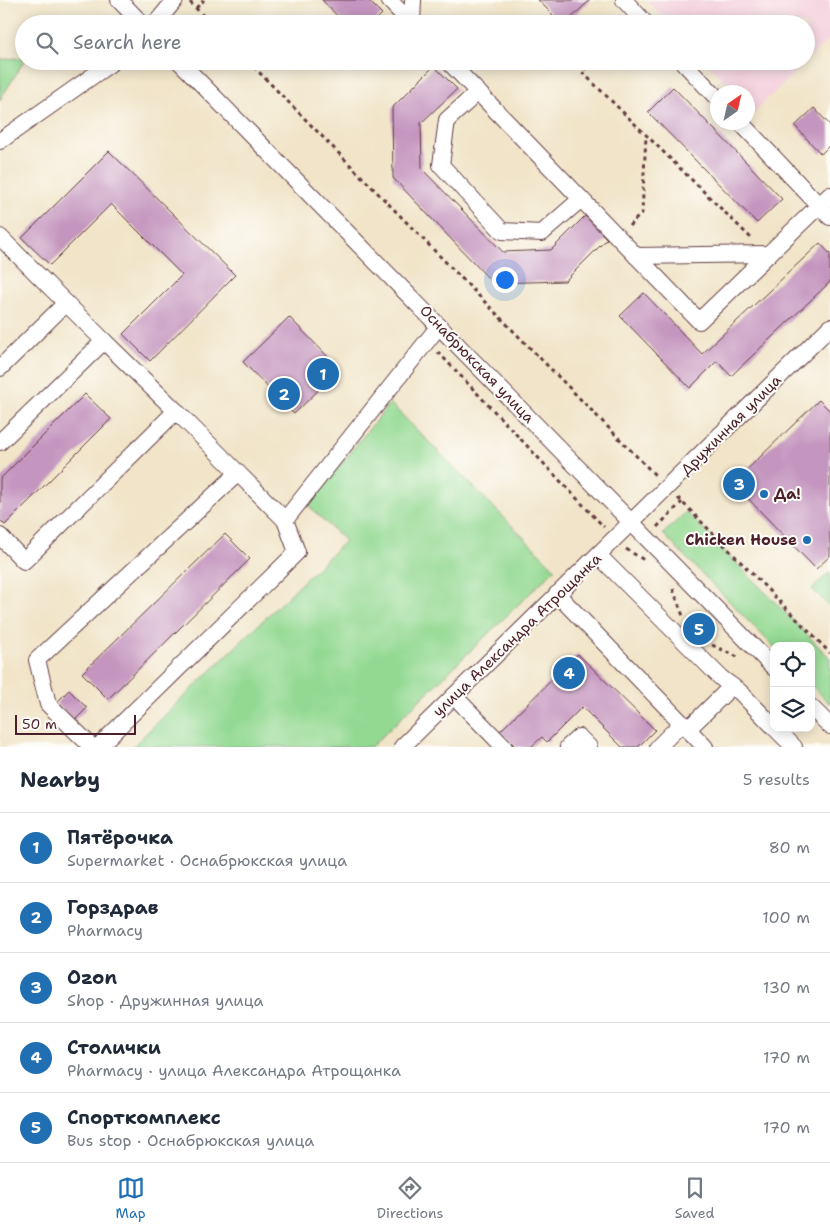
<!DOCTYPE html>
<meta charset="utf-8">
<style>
:root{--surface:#fff;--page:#f6f6f7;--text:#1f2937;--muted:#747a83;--line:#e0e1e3;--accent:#1f6fb2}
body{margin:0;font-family:"Shantell Sans",sans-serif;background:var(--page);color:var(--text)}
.controls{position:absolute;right:15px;bottom:15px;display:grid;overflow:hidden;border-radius:10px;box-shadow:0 2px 12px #0003}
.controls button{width:45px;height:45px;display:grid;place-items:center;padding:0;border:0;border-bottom:1px solid var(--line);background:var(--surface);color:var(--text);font:25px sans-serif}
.compass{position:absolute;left:710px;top:85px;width:45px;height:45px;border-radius:50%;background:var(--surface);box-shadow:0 2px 12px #0003;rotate:34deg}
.scale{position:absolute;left:15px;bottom:12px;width:121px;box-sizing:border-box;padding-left:5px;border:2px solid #4a1f2b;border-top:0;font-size:14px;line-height:18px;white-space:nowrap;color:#4a1f2b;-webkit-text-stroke:4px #fdfcf7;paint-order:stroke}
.you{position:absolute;left:504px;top:279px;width:18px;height:18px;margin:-12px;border:4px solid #fff;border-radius:50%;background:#1a73e8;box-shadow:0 0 0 8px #1a73e833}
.badge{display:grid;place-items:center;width:32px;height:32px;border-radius:50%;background:var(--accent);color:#fff;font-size:16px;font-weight:700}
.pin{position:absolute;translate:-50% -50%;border:2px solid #fff;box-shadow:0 1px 5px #0006}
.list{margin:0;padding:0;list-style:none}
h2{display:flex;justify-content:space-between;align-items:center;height:65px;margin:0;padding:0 20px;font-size:21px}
h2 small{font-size:16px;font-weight:400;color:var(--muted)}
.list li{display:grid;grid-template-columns:32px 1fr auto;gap:15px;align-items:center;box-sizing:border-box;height:70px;padding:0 20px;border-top:1px solid var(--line)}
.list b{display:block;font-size:19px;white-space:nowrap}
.list p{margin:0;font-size:16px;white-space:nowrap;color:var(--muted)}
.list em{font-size:16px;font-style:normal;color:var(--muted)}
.icon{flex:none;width:28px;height:28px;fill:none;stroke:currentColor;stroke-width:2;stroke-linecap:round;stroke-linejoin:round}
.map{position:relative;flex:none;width:830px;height:747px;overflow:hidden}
.search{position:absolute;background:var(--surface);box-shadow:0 2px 12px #0003;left:15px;right:15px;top:15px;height:55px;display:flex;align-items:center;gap:12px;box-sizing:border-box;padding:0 18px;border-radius:28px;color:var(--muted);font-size:19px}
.sheet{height:415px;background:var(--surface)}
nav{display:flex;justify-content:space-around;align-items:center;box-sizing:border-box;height:70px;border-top:1px solid var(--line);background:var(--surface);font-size:14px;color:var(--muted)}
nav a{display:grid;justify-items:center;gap:2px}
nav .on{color:var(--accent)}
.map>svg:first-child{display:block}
.built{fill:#f4cfdd}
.green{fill:#93d992;stroke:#6e7c5e}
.building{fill:#c495bf}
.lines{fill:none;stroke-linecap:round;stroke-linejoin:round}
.minor-casing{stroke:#633d43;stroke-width:18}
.path{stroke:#633d43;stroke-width:3;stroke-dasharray:4 4;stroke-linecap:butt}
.minor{stroke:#fff;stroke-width:16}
.poi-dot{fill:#1f6fb2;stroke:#fdfcf7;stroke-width:2}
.labels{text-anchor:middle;stroke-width:4;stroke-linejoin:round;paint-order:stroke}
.street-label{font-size:15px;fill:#4a1f2b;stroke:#fdfcf7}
.poi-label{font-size:15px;font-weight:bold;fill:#4a1f2b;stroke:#fdfcf7;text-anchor:start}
</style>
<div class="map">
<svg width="830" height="747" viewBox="0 0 830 747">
<rect width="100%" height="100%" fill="#fdfcf7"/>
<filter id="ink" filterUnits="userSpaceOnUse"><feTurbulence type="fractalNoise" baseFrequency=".02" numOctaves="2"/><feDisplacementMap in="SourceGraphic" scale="10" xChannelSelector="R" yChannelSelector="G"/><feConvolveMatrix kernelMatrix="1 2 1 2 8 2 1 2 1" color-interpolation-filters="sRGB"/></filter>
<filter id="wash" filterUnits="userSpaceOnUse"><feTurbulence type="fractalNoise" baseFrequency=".0096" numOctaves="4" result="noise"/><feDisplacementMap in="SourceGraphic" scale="20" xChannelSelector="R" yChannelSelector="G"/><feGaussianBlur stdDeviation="1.12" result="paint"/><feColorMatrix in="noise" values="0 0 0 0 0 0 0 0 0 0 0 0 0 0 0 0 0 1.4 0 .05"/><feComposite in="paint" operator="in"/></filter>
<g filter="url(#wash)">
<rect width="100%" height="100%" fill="#f1e4c8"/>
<polygon class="built" points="646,0 830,0 830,38 754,112 748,105 748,92 735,92 705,61 806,61 806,24 669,24"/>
<g class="green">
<polygon points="24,57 24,61 0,100 0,60"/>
<polygon points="390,403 555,569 371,747 132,747 345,541 308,505"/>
<polygon points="686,512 830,658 830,704 811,685 811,646 774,647 663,534"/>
<polygon points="830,572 830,607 812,589"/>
</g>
<g id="blocks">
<g class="building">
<polygon points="322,0 368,0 382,14 372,24 345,24"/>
<polygon points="538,0 590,0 565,24 562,24"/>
<polygon points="434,66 457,89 421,123 422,169 503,252 551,250 585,216 607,239 565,281 493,283 393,178 392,108"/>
<polygon points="673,87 782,199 757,223 648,112"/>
<polygon points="814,108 830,125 830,145 821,154 795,126"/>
<polygon points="109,151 235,275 150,361 123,334 182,275 111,204 50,265 22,238"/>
<polygon points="820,243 830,254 830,282 731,376 717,361 690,388 620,316 644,293 702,354"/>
<polygon points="289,317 340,369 294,414 243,362"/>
<polygon points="85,394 111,419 5,525 0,520 0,479"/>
<polygon points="819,400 830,411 830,556 816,569 733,483"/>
<polygon points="225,534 250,559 108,699 82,673"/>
<polygon points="578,654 655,730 638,747 622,747 582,707 547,742 542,737 531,747 516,747 500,731"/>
<polygon points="69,690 87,708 74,721 56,703"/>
</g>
</g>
</g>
<g filter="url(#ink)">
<use href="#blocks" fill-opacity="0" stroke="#633d43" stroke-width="1"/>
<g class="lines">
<g class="minor-casing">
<g id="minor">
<polyline points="119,0 142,24"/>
<polyline points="389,0 412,24"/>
<polyline points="624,0 646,24"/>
<polyline points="412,23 413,0"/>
<polyline points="155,24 175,0"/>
<polyline points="179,61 774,668"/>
<polyline points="448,61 699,321 830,195"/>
<polyline points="682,61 718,99"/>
<polyline points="478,92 447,120 441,165 502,231 542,233 581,199"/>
<polyline points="740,122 830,217"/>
<polyline points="0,141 114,61"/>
<polyline points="0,237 66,303 0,368"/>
<polyline points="636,256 769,254"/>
<polyline points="66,303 104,341"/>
<polyline points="176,411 238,473"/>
<polyline points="0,442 104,341 176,411 24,561 0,536"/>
<polyline points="285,520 439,326"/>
<polyline points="598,555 721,678 740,692 774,727"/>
<polyline points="557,594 705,747"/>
<polyline points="454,696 504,747"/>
<polyline points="811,707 830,726"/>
<polyline points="775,728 794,747"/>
<polyline points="688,729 732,686"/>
<polyline points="92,747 48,704 37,660 238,473 285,520 297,552 98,747"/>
<polyline points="402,747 830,327"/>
<polyline points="568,747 579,737 589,747"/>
<polyline points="658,747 682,723"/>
</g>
</g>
<g class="path">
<polyline points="190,2 211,24"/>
<polyline points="196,8 204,0"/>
<polyline points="248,61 656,476"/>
<polyline points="593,61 582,72 752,239"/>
<polyline points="629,226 642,213 646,136"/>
<polyline points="438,352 604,527"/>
<polyline points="678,498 830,653"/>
<polyline points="657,527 682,502"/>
<polyline points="626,549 644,560"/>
<polyline points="673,589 683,616"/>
<polyline points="712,645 740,658"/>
</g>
<use href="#minor" class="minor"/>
</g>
</g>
<g class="poi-dot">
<circle cx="764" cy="494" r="5"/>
<circle cx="807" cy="540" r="5"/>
</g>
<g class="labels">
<g class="street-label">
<text transform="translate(477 364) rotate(46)" y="5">Оснабрюкская улица</text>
<text transform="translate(731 425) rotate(-45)" y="5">Дружинная улица</text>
<text transform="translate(517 635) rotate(-44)" y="5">улица Александра Атрощанка</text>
</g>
<g class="poi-label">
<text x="774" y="499">Да!</text>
<text x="797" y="545" text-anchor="end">Chicken House</text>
</g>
</g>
</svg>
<div class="controls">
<button><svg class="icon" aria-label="locate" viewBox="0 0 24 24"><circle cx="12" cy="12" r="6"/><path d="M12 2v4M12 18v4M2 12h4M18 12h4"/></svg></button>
<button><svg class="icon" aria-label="layers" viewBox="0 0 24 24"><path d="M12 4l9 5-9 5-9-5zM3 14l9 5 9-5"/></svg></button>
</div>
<svg class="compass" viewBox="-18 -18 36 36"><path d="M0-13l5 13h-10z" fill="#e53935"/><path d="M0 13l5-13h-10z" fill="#747a83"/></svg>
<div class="scale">50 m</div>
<div class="you"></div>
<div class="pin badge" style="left:323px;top:374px">1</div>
<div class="pin badge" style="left:284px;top:394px">2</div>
<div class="pin badge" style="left:739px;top:484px">3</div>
<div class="pin badge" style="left:569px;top:673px">4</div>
<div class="pin badge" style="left:699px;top:629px">5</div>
<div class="search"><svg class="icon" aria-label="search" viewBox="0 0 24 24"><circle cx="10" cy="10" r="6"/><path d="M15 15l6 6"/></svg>Search here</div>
</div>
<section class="sheet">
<h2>Nearby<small>5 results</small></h2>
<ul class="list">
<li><span class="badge">1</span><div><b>Пятёрочка</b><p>Supermarket · Оснабрюкская улица</p></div><em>80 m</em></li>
<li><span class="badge">2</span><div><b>Горздрав</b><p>Pharmacy</p></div><em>100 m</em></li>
<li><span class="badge">3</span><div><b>Ozon</b><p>Shop · Дружинная улица</p></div><em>130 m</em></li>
<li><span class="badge">4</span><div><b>Столички</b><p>Pharmacy · улица Александра Атрощанка</p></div><em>170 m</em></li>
<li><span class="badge">5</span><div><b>Спорткомплекс</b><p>Bus stop · Оснабрюкская улица</p></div><em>170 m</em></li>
</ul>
</section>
<nav>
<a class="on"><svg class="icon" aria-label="map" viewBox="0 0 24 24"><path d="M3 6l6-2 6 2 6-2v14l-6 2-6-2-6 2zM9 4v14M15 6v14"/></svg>Map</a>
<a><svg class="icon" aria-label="directions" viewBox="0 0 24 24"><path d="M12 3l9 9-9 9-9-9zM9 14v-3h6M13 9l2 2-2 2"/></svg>Directions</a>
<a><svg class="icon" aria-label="saved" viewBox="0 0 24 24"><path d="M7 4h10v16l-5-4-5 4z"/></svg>Saved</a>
</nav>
